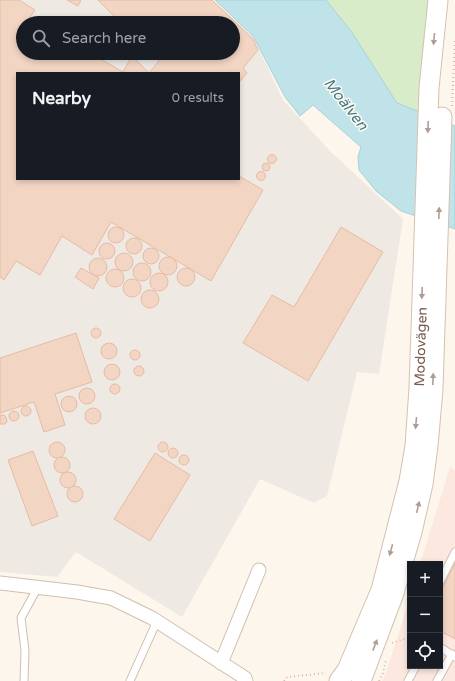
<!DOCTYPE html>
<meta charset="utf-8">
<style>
:root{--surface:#171b24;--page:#242831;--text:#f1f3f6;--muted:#9ea1a6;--line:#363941}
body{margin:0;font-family:"Varela Round",sans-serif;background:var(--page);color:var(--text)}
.controls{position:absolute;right:12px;bottom:12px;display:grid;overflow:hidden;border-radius:0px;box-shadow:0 2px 6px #0003}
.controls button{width:36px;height:36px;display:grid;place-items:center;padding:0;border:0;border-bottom:1px solid var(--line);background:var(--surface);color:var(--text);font:20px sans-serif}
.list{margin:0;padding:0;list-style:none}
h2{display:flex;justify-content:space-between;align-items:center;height:52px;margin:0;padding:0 16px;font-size:17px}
h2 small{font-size:13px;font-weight:400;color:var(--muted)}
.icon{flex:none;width:22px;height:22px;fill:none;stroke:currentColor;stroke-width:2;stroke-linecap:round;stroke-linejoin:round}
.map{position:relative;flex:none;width:455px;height:681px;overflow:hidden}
.search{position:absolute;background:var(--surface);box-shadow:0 2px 6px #0003;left:16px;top:16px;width:224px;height:44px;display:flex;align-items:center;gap:10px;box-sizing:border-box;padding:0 14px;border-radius:22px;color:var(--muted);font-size:15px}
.panel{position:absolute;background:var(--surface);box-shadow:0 2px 6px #0003;left:16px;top:72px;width:224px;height:108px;border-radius:0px}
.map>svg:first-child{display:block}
.commercial{fill:#fde8e0}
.industrial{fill:#efe9e4;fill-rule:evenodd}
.green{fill:#d8ecc9}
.water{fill:#bfe3e8;stroke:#a5d3da}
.building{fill:#f3d5c3;stroke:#e6bba3}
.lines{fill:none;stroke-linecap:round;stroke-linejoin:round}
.service-casing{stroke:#d1beb0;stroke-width:9}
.minor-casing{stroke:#d1beb0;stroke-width:15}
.secondary-casing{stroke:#d6c0b0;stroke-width:21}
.path{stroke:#d9b8a5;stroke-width:2;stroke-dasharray:1 3;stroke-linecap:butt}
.service{stroke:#fff;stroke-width:7}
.minor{stroke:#fff;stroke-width:13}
.secondary{stroke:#fff;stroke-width:19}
.oneway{fill:#af9d94}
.labels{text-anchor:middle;stroke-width:3;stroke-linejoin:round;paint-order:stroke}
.street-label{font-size:14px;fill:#7a5c4d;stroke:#fffaf3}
.water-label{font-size:15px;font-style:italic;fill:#437c86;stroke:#fffaf3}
</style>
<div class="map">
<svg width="455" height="681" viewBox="0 0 455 681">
<rect width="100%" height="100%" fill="#fdf6ec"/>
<polygon class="commercial" points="450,467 455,470 455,681 382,681 387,670 410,597 410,666 440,666 440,564 420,564"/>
<path class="industrial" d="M0,0h213l40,37 30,63 48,52 72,67 -24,155 -22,-2 -30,124 -13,7 -54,-24 -78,138 -106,-65 -19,25 -57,-5zM23,23h210v30h-210zM17,73h222v106h-222z"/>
<polygon class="green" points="326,0 438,0 428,116 397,103 351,31"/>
<polygon class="water" points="215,0 326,0 351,31 397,103 455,126 455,229 401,211 376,191 359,170 358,157 361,147 313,105 300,116 285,97 253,36"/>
<g class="building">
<polygon points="0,0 19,0 35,10 26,23 23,23 23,53 90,53 123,72 132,56 149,73 159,61 151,53 233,53 233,23 121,23 98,0 212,0 253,39 258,50 243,68 247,73 239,82 239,73 17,73 17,179 239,179 239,176 263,190 211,281 111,222 92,255 62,236 40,275 16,261 4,280 0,277"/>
<polygon points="67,0 81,0 78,6"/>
<circle cx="272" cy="159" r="4.5"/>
<circle cx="266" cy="167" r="4"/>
<circle cx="261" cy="176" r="4.5"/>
<polygon points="341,227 383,252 308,381 243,343 272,295 294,307"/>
<circle cx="116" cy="235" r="8"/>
<circle cx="134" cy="246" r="8"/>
<circle cx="107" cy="251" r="8"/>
<circle cx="151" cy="256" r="8"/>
<circle cx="124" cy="262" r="9"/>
<circle cx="168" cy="266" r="9"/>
<circle cx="98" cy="267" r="9"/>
<circle cx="142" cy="272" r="9"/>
<circle cx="186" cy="277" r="9"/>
<polygon points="81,268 99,278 93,289 75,277"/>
<circle cx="115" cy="278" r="9"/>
<circle cx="159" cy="282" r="9"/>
<circle cx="132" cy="288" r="9"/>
<circle cx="150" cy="299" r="9"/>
<circle cx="96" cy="333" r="5"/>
<polygon points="76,333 92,382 55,394 65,425 44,432 34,402 0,413 0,358"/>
<circle cx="109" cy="351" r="8"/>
<circle cx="135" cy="355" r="5"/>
<circle cx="112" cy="372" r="8"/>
<circle cx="139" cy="371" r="5"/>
<circle cx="115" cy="389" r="5"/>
<circle cx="87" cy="396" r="8"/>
<circle cx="69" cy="404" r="8"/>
<circle cx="26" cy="411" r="5"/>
<circle cx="93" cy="416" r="8"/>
<circle cx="14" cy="416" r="5"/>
<polygon points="0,415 4,415 6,417 7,422 5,424 0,424"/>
<circle cx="163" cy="447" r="5"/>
<circle cx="57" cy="450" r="8"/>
<circle cx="173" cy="453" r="5"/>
<polygon points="33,451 58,516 32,526 8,460"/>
<polygon points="155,453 190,475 150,541 114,519"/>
<circle cx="184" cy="460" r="5"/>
<circle cx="62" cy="465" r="8"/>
<circle cx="68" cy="480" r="8"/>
<circle cx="75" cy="494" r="8"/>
<polygon points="455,563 455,639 440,631 440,593"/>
</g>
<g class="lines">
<g class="service-casing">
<g id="service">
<polyline points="440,582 455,552"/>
<polyline points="440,647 455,657"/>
<polyline points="24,681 25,650 21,618 38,587"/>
<polyline points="130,681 157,621"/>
<polyline points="408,681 416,666"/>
<polyline points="437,681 452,654"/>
</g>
</g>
<g class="minor-casing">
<g id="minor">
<polyline points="0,583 77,592 111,598 152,618 245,678 246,681"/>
<polyline points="221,663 259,570"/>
</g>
</g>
<g class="secondary-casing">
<g id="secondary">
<path id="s1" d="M339,681l8,-11 34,-80 28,-109 6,-35 4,-58 10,-300 9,-88"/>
<polyline points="361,681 393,596 412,532 423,484 428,446 433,389 442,117"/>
</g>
</g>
<g class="path">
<polyline points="452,106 455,39"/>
<polyline points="392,643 410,637"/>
<polyline points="284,681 287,677 326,673"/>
<polyline points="379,681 383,673 386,660"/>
</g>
<use href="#service" class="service"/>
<use href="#minor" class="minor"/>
<use href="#secondary" class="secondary"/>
</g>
<defs><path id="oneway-solid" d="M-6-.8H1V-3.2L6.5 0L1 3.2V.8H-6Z"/></defs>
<g class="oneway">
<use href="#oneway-solid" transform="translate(434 39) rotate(95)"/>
<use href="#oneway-solid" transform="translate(428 127) rotate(92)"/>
<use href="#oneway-solid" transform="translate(439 213) rotate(-88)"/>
<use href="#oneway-solid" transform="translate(422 293) rotate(92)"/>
<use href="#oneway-solid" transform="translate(433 379) rotate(-88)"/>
<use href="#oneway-solid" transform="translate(416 423) rotate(95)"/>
<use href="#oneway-solid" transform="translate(418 507) rotate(-77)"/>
<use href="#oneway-solid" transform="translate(391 550) rotate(105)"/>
<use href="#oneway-solid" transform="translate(375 645) rotate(-69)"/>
</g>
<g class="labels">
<g class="street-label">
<text dy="5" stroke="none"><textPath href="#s1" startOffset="348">Modovägen</textPath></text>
</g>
<g class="water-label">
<text transform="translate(346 104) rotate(52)" y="5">Moälven</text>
</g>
</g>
</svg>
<div class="controls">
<button>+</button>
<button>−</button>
<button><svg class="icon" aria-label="locate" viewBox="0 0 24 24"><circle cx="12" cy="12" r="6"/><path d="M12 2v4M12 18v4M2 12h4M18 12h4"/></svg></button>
</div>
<div class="search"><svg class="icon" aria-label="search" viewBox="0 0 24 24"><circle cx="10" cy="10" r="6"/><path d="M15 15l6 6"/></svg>Search here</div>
<section class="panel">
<h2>Nearby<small>0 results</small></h2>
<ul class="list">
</ul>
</section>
</div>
